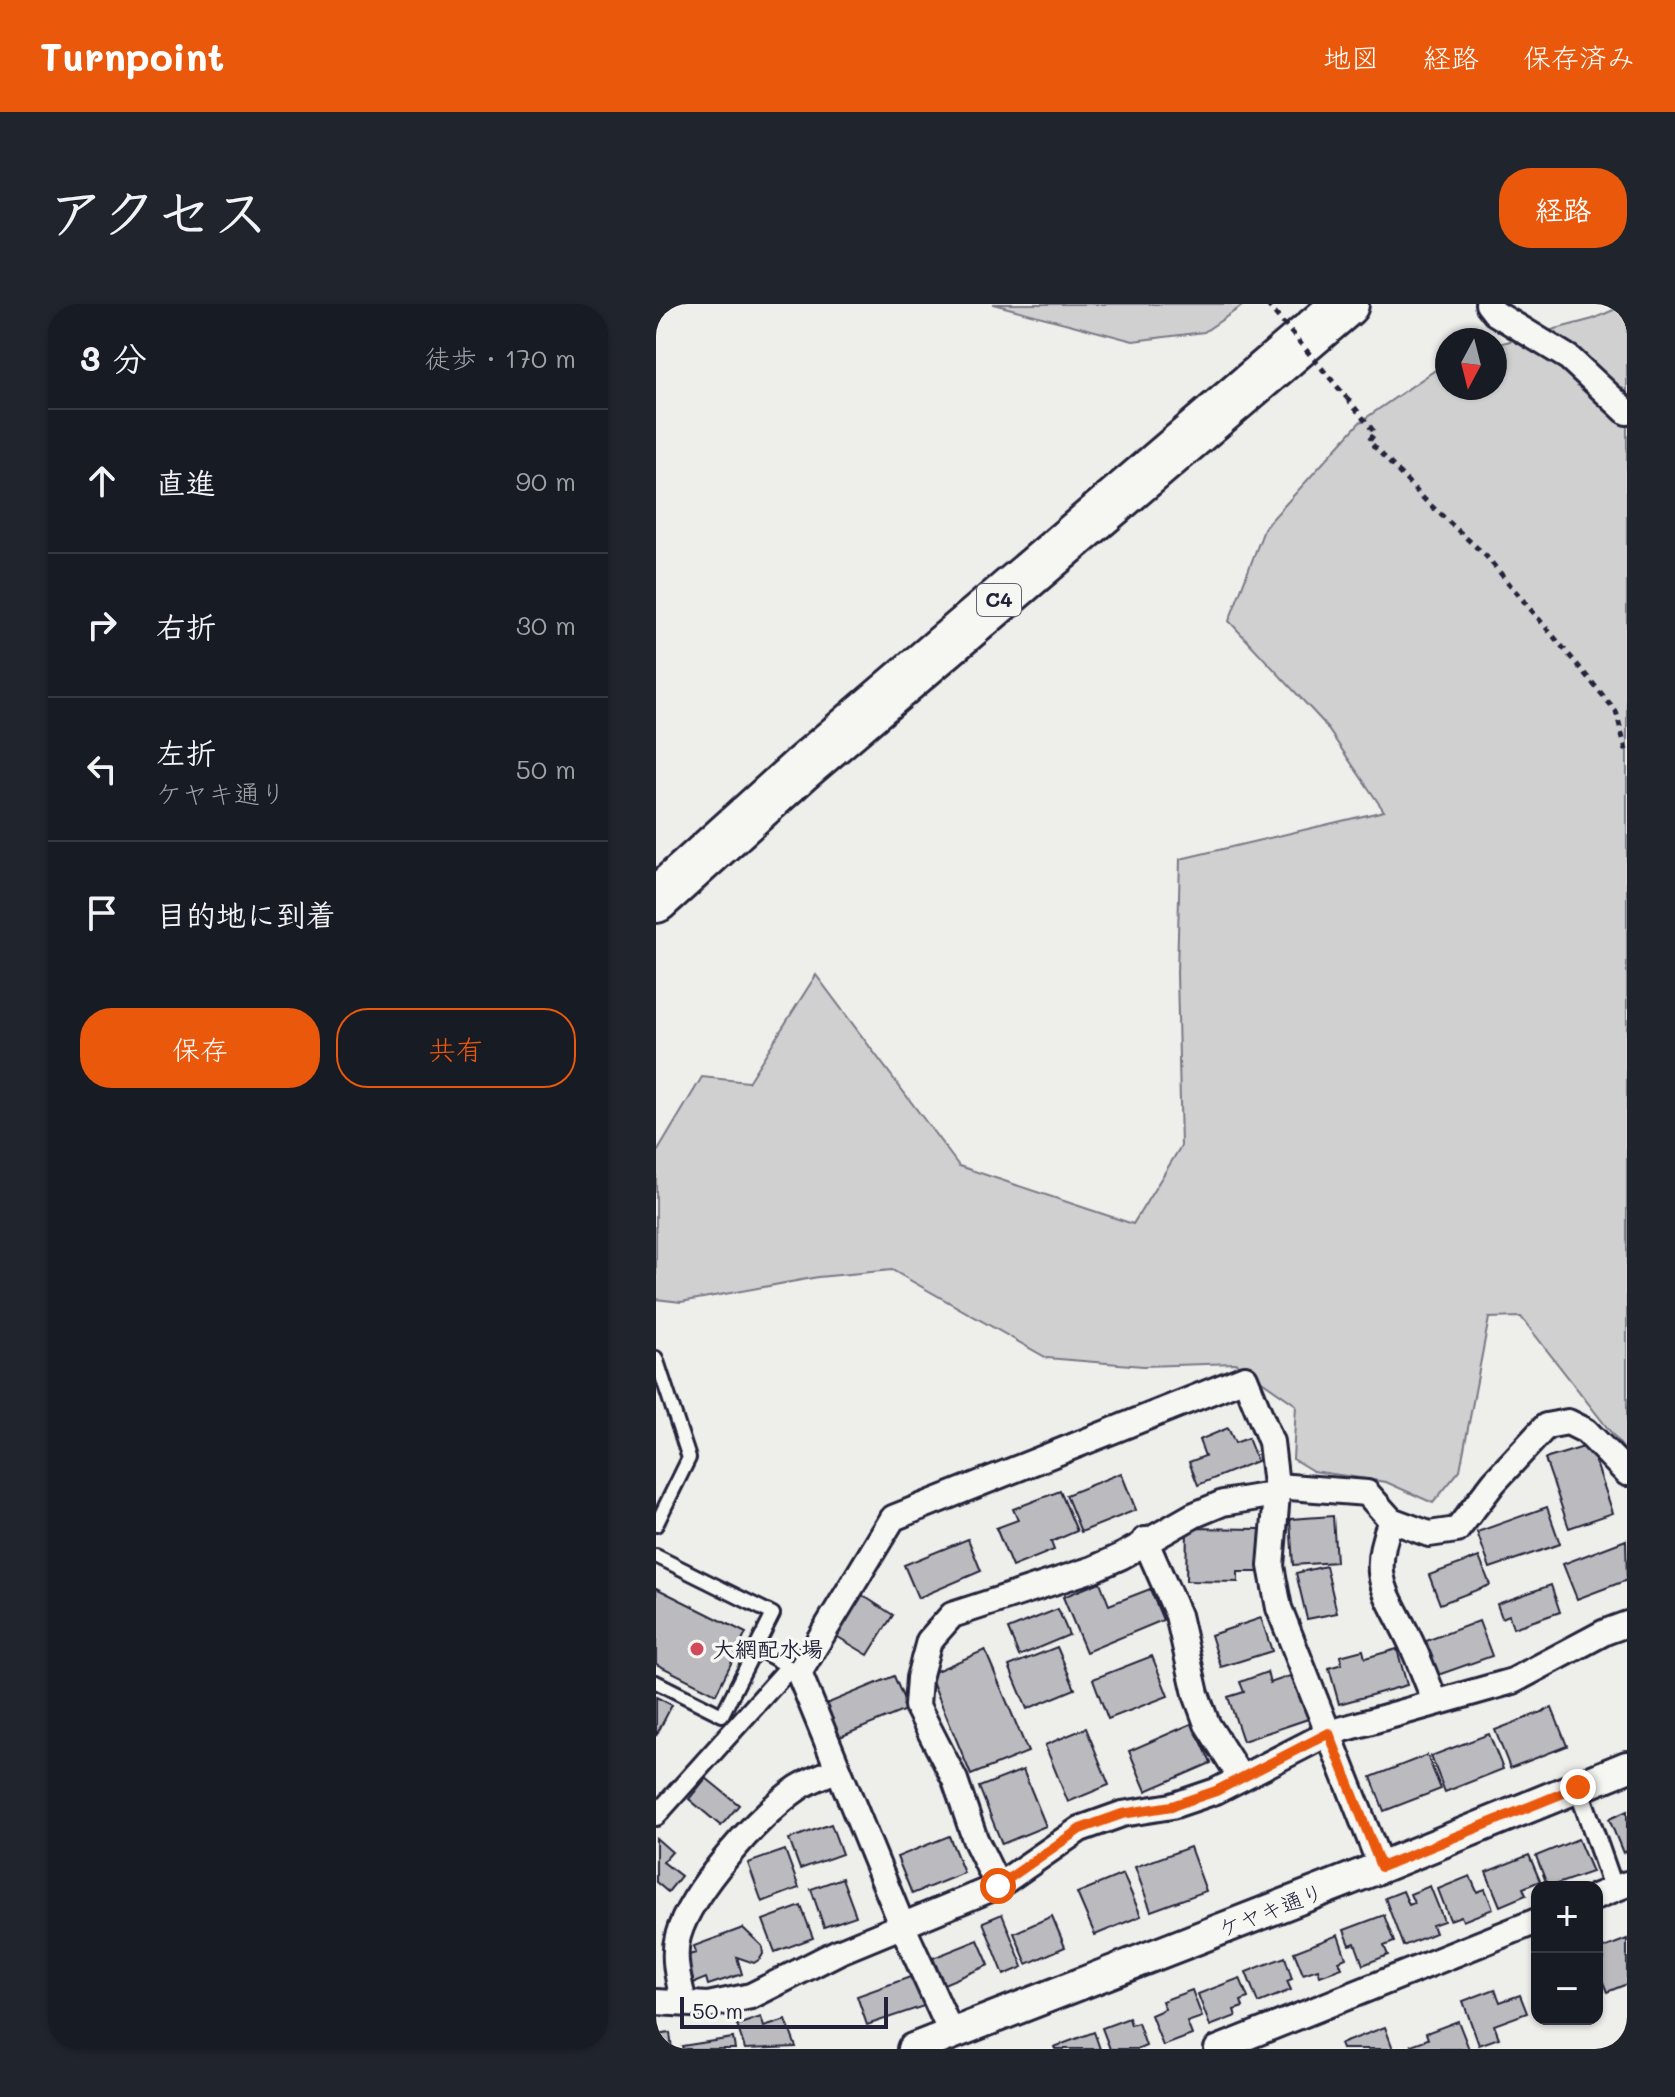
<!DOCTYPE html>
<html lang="ja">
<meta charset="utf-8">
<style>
:root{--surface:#171b24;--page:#20242c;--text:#f1f3f6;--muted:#9ea1a6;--line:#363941;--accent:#ea580c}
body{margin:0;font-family:Mali,"Klee One",sans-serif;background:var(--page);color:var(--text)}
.controls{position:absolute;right:24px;bottom:24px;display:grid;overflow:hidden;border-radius:16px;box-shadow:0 2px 6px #0004}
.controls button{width:72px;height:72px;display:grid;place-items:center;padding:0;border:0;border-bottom:2px solid var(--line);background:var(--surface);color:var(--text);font:40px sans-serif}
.compass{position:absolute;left:779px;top:24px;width:72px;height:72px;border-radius:50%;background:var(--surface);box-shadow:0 2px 6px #0004;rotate:187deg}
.scale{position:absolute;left:24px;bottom:20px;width:208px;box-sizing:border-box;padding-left:8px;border:4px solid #22223b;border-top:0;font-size:22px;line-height:28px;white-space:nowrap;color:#22223b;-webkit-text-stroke:6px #f6f6f2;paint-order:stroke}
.stop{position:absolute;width:24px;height:24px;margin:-18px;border:6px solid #ea580c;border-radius:50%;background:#fff}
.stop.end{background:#ea580c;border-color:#fff;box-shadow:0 2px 8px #0008}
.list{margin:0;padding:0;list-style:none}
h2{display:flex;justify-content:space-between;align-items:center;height:104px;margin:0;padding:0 32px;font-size:34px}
h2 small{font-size:26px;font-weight:400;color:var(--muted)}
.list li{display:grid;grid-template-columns:52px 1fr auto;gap:24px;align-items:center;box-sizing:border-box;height:144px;padding:0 32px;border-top:2px solid var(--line)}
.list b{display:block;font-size:30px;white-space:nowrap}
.list p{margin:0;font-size:26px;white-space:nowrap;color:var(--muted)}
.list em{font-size:26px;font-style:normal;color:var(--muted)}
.actions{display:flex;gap:16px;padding:24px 32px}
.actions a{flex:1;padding:18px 0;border:2px solid var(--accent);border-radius:32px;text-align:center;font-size:28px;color:var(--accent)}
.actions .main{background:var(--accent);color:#fff}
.icon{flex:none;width:44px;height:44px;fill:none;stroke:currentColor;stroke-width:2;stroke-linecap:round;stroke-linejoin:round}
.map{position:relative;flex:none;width:971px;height:1745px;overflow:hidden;border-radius:32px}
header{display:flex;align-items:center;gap:48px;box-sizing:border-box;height:112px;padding:0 40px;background:var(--accent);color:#fff}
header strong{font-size:38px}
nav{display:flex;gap:44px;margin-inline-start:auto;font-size:28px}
.intro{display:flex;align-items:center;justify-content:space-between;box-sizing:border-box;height:192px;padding:0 48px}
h1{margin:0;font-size:56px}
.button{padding:20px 36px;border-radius:32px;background:var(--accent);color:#fff;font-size:28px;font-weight:700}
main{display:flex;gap:48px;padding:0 48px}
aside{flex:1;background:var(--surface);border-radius:32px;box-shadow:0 2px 6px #0004}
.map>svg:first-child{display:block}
.green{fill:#d0d0d1;stroke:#797986;stroke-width:2}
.building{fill:#bbbbbf;stroke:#22223b;stroke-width:2}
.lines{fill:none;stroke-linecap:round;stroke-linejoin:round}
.service-casing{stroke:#22223b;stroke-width:18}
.pedestrian-casing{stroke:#22223b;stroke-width:24}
.minor-casing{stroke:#22223b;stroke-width:30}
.tertiary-casing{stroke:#22223b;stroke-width:36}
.motorway-casing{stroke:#22223b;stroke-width:50}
.path{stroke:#22223b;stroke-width:5;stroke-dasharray:6 6;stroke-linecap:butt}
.service{stroke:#f6f6f2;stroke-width:12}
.pedestrian{stroke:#f6f6f2;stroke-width:18}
.minor{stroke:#f6f6f2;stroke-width:24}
.tertiary{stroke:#f6f6f2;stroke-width:30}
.motorway{stroke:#f6f6f2;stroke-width:44}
.path-bridge{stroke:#22223b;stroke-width:5;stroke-dasharray:6 6;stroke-linecap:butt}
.route{stroke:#ea580c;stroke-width:10}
.poi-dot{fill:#d1495b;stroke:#f6f6f2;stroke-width:3}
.labels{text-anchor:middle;stroke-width:7;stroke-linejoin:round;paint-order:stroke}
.shield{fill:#f6f6f2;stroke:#626272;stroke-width:2}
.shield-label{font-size:20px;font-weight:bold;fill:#22223b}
.poi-label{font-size:22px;font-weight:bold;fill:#22223b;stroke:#f6f6f2;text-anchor:start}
.street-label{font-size:22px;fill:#22223b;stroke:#f6f6f2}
</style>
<header>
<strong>Turnpoint</strong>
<nav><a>地図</a><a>経路</a><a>保存済み</a></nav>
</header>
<div class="intro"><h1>アクセス</h1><a class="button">経路</a></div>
<main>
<aside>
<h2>3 分<small>徒歩 · 170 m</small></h2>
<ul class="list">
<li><svg class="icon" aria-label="ahead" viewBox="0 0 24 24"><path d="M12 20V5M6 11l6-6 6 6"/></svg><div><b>直進</b></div><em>90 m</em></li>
<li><svg class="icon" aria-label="right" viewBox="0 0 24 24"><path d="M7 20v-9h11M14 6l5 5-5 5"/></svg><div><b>右折</b></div><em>30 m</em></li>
<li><svg class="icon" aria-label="left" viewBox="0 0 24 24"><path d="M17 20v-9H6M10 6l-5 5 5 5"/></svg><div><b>左折</b><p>ケヤキ通り</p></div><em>50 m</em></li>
<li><svg class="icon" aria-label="arrive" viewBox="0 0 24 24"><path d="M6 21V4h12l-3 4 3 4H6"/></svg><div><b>目的地に到着</b></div></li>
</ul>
<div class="actions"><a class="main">保存</a><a>共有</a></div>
</aside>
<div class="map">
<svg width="971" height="1745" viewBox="0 0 971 1745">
<rect width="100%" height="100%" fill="#eeeeeb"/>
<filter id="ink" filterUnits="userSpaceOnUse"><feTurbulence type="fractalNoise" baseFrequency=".0125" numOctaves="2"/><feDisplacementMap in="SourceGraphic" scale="16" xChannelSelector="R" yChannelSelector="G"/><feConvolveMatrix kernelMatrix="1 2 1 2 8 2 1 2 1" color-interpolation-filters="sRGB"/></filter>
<g filter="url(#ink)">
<g class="green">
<polygon points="337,0 589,0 548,28 477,37"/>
<polygon points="971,0 971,1149 865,1013 833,1014 804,1166 777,1199 730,1178 657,1167 637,1155 640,1101 580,1059 487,1062 391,1054 236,966 162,973 25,998 0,995 0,850 46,773 92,778 160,671 303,862 477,920 525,842 521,669 524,555 728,507 667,418 573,317 609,223 704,118 791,58 791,84 839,84 839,41 937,15"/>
</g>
<g class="building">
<polygon points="572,1124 579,1139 592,1134 601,1157 542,1181 533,1158 549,1152 543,1136"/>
<polygon points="934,1141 957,1209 913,1224 889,1155"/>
<polygon points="465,1169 480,1206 425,1228 410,1191"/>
<polygon points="404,1187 421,1227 395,1238 398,1246 356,1263 340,1224 362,1216 357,1205"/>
<polygon points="891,1203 904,1240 834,1264 821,1228"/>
<polygon points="677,1212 680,1258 637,1261 634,1215"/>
<polygon points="531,1224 604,1225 603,1268 582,1268 582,1278 530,1277"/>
<polygon points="312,1235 325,1267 262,1294 248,1261"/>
<polygon points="970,1236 971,1276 921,1295 907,1260"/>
<polygon points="823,1253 834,1281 784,1300 773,1271"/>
<polygon points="670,1262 681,1309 651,1315 640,1269"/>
<polygon points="444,1278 453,1301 494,1285 507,1316 430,1348 407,1293"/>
<polygon points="895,1281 904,1308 857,1324 853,1311 846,1314 841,1300"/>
<polygon points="0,1284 90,1329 60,1390 0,1360"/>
<polygon points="203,1289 237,1311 212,1351 177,1330"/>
<polygon points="402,1305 413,1331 363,1352 352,1325"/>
<polygon points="605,1314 616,1347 565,1363 555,1331"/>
<polygon points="823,1317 836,1352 782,1371 770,1337"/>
<polygon points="401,1343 419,1385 371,1405 353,1362"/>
<polygon points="741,1345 751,1381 683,1400 673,1364 686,1360 684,1352 707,1346 709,1354"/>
<polygon points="329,1346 372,1448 315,1471 273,1370"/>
<polygon points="496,1352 512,1392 452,1415 437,1375"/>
<polygon points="611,1368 614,1379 637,1371 652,1415 587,1437 572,1393 588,1388 584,1378"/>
<polygon points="238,1372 252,1405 184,1433 170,1400"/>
<polygon points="0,1393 16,1401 0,1432"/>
<polygon points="896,1404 911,1442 854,1464 839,1426"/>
<polygon points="537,1419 555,1459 490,1487 473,1447"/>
<polygon points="430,1424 453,1481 412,1498 389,1441"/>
<polygon points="833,1430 847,1465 789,1488 775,1452"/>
<polygon points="771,1451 785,1485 728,1507 715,1473"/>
<polygon points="367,1466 390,1522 346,1540 323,1483"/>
<polygon points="50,1474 83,1501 65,1522 33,1495"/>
<polygon points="971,1507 971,1547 967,1549 953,1515"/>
<polygon points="175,1520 186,1550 144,1565 133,1535"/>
<polygon points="293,1532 308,1569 256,1590 241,1553"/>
<polygon points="0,1534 16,1548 7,1558 25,1572 12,1588 0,1578"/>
<polygon points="922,1535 936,1568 892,1583 880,1552"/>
<polygon points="534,1543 550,1587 495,1607 479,1563"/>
<polygon points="129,1546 143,1584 106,1598 92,1559"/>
<polygon points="873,1551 884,1577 867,1584 870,1591 844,1602 830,1568"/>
<polygon points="467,1570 485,1612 439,1631 421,1589"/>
<polygon points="814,1572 821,1588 829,1585 837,1605 807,1617 805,1612 794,1616 782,1585"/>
<polygon points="186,1574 200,1612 168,1623 155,1585"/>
<polygon points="774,1582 788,1617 776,1621 779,1629 747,1642 729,1594 747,1587 753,1601 758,1599 754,1590"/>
<polygon points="145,1602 157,1634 119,1648 107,1616"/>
<polygon points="346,1610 367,1663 348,1671 327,1618"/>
<polygon points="728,1611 738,1638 728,1642 732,1651 707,1661 699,1639 694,1641 688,1626"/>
<polygon points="396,1612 409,1643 371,1660 358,1629"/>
<polygon points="87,1624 106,1642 107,1650 104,1655 98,1659 81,1653 86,1670 52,1681 50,1674 38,1679 29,1652 40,1649 38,1642"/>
<polygon points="682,1631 690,1654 683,1657 686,1664 664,1672 662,1665 647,1670 638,1648"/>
<polygon points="971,1635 971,1680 951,1688 941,1664 941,1658 948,1655 945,1645"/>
<polygon points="322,1636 333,1661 288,1680 277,1654"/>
<polygon points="629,1653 636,1675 631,1677 635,1686 602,1699 590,1668"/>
<polygon points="257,1672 268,1702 211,1721 201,1692"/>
<polygon points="584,1674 592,1694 585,1697 587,1703 578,1706 580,1712 554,1722 542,1690"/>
<polygon points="839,1685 844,1698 864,1691 871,1709 838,1721 843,1734 823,1741 807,1697"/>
<polygon points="536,1686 546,1713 531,1718 536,1731 507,1742 495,1711 509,1705 506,1697"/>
<polygon points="105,1713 108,1723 130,1716 140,1743 89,1745 81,1721"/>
<polygon points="473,1714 475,1721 482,1719 490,1742 483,1745 454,1745 446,1724"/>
<polygon points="802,1717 813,1745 757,1745 755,1741 772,1735 770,1729"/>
<polygon points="729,1723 737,1745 686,1745 684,1740"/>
<polygon points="438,1728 444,1745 399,1745 398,1743"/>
<polygon points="14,1729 16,1745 0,1745 0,1731"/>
<polygon points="77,1734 79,1745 27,1745 26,1742"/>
</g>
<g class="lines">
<g class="service-casing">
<g id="service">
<polyline points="0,1054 33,1154 0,1221"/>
<polyline points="0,1252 117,1310 66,1411 0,1378"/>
<polyline points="100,1344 140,1367"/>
</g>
</g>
<g class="pedestrian-casing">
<g id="pedestrian">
<polyline points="922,1483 958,1586"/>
<polyline points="0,1512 131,1366 143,1369"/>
</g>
</g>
<g class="minor-casing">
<g id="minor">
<polyline points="832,0 839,9 913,54 971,108"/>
<polyline points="621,1182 711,1189 735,1216 773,1230 801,1226 838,1178 890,1122 912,1118 930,1127 971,1169"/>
<path d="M735,1216c-23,60 -4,71 20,123 9,19 16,39 24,58"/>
<polyline points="489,1236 522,1311 540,1390 551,1420 585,1474"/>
<polyline points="342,1582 319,1535 299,1476 261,1402 263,1374 273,1337 296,1311 437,1265 466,1252 538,1211 567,1199 621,1190"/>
<polyline points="941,1592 971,1580"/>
<polyline points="0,1698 52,1701 95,1692 182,1648 342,1582 424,1525 466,1510 516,1502 560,1487 673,1429 857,1377 949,1328 971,1320"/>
<path d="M28,1699c-5,-21 -12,-45 -6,-67 13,-46 82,-122 120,-148 12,-8 27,-13 40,-19"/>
<polyline points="296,1731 246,1621 143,1369 237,1214 589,1074 615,1138 621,1190 615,1262 623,1304 725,1563"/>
<polyline points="561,1745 881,1617"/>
</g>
</g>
<g class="tertiary-casing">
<polyline id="tertiary" points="257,1745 725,1563 971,1463"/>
</g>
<g class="motorway-casing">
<polyline id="motorway" points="0,596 144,466 690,0"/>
</g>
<polyline class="path" points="691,94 719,129 713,137 770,197 830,252 960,407 971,450"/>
<use href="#service" class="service"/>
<use href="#pedestrian" class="pedestrian"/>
<use href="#minor" class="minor"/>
<use href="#tertiary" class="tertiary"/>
<use href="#motorway" class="motorway"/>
<polyline class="path-bridge" points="611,0 691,94"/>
</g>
</g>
<g class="lines" filter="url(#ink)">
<polyline class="route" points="342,1582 424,1525 466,1510 516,1502 560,1487 673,1429 725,1563 922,1483"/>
</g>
<circle class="poi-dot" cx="41" cy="1345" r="8"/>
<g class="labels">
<rect class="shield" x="321" y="280" width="44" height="32" rx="6"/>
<g class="shield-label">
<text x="343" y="303">C4</text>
</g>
<g class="poi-label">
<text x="57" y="1353">大網配水場</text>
</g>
<g class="street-label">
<text transform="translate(615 1606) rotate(-21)" y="8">ケヤキ通り</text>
</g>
</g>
</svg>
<div class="controls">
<button>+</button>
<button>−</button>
</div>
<svg class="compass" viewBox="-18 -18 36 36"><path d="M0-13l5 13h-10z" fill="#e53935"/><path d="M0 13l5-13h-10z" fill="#9ea1a6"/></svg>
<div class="scale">50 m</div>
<div class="stop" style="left:342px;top:1582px"></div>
<div class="stop end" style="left:922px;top:1483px"></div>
</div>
</main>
